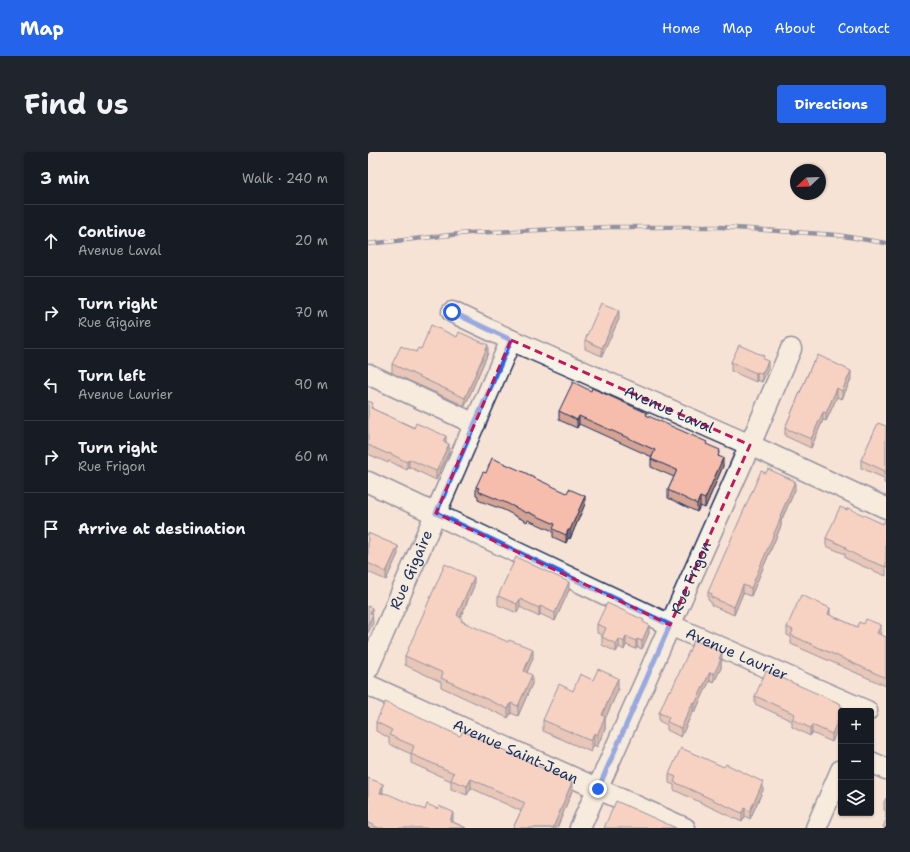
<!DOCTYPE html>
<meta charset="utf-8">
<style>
:root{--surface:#171b24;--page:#20242c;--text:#f1f3f6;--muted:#9ea1a6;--line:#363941;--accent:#2563eb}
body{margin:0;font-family:"Shantell Sans",sans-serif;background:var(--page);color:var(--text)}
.controls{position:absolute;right:12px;bottom:12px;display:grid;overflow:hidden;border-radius:4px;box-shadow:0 1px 3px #0004}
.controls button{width:36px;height:36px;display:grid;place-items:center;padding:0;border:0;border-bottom:1px solid var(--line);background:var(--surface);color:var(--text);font:20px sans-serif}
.compass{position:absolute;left:422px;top:12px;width:36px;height:36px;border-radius:50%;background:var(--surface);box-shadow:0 1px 3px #0004;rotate:247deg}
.stop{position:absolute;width:12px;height:12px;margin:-9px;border:3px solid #2563eb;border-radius:50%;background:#fff}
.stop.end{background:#2563eb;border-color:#fff;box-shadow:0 1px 4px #0008}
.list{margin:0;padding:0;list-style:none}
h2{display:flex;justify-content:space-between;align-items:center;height:52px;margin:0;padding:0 16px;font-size:17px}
h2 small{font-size:13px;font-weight:400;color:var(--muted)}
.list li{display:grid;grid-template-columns:26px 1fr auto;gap:12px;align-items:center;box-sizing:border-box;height:72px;padding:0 16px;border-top:1px solid var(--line)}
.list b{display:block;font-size:15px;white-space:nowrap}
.list p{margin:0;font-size:13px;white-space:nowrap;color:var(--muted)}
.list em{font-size:13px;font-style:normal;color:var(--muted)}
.icon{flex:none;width:22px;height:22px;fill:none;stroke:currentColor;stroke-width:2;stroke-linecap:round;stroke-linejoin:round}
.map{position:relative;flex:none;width:518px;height:676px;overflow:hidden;border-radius:4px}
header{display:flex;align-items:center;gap:24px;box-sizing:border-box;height:56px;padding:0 20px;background:var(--accent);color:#fff}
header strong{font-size:19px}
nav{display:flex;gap:22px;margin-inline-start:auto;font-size:14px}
.intro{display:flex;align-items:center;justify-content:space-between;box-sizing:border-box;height:96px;padding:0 24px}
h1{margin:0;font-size:28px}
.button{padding:10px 18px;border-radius:4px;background:var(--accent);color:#fff;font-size:14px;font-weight:700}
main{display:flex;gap:24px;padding:0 24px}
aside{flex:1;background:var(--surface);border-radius:4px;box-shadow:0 1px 3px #0004}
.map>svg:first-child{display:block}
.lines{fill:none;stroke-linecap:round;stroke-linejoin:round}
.minor-casing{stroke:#1b2f5e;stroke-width:23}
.minor{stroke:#f7f3e8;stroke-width:20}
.rail-casing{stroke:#1b2f5e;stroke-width:4.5}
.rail{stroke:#f7f3e8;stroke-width:3;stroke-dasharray:9;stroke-linecap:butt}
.wall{fill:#d4a394;stroke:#1b2f5e}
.shaded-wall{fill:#ac8478;stroke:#1b2f5e}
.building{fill:#f6bdac;stroke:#1b2f5e}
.route{stroke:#2563eb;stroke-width:5}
.marked{fill:none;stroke:#c2185b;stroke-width:3;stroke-dasharray:8 5;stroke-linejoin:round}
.labels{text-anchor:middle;stroke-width:3;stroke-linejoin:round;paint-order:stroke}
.street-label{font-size:15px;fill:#1b2f5e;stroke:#f7f3e8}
</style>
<header>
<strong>Map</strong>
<nav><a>Home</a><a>Map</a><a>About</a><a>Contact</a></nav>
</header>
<div class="intro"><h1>Find us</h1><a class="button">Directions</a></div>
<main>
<aside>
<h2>3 min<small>Walk · 240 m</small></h2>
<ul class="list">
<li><svg class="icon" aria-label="ahead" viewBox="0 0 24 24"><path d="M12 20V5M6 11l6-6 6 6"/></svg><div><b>Continue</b><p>Avenue Laval</p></div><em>20 m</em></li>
<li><svg class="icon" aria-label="right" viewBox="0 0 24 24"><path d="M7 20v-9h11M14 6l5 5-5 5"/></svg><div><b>Turn right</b><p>Rue Gigaire</p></div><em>70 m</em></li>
<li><svg class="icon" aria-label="left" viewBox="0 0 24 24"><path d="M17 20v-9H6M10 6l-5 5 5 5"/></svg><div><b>Turn left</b><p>Avenue Laurier</p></div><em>90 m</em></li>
<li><svg class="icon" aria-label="right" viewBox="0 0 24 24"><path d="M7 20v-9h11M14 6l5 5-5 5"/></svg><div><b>Turn right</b><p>Rue Frigon</p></div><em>60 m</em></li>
<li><svg class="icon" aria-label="arrive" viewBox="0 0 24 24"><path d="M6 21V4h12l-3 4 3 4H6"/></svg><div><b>Arrive at destination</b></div></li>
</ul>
</aside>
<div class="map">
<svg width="518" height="676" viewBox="0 0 518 676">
<rect width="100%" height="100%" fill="#f7e3d6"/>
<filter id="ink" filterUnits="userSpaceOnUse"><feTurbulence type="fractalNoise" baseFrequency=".025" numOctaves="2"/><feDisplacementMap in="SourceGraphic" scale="8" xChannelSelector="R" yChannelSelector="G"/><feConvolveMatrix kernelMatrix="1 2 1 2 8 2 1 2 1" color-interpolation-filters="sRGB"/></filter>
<g filter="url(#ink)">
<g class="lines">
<g class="minor-casing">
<g id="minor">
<path id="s1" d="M84,160l59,28 239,105 136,63"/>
<polyline points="0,222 107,272"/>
<path id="s2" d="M0,330l302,143 197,86"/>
<path id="s3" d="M0,517l143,-329"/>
<path id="s4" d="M0,533l317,143"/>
<polyline points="503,610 518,617"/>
<path id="s5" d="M212,676l170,-383 41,-96"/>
<polyline points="448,676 473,618"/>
</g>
</g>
<use href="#minor" class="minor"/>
<g class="rail-casing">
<polyline id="rail" points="0,92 101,81 242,75 352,75 469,83 518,91"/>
</g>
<use href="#rail" class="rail"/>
</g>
<g class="wall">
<polygon points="251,167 234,204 217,197 217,188"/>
<polygon points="53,197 120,201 97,254 24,221 24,212"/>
<polygon points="396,207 400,217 394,230 389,228 388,230 363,219 363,210"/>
<polygon points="445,210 483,227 474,247 469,245 458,269 455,268 443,296 417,284 417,276"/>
<polygon points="223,239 279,264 339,293 352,305 355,314 337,356 332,354 329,360 300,346 300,338 306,325 283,315 283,307 284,305 211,272 209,276 191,268 191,259"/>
<polygon points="0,249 5,257 78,290 81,300 68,328 41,315 39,318 21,309 20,311 0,302"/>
<polygon points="518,274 518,332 516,331 516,326 493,316 493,308"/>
<polygon points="118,321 160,324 217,352 202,387 200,386 198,391 185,385 185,379 160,368 159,370 136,358 112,349 110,347 110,344 108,343 108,335"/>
<polygon points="427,338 413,369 413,374 383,444 375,441 366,463 343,453 343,450 340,448 340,440"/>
<polygon points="479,358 515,372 518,368 518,424 492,413 477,406 477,402 458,394 458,386"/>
<polygon points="0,381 30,402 18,428 0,420"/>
<polygon points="106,434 92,466 94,469 165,506 159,520 164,532 150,564 143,561 140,566 73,535 73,530 37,513 37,504"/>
<polygon points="201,438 187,469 172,462 171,465 152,455 149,461 130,453 130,444"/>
<polygon points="462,463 489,475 513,481 512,483 518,485 518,534 423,492 423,485 419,483 419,475"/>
<polygon points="276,471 281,481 274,497 269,495 268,497 258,493 256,498 251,495 248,500 234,493 234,483 229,481 229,472"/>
<polygon points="354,508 353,511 353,516 346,530 342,528 327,560 325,559 313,585 299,578 299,573 291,569 291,561 303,539"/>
<polygon points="225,528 250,538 237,567 237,577 229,595 226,593 223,600 175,579 175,568 205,539"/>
<polygon points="387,544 473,554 475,559 464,590 444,581 442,584 424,575 424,569 387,552"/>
<polygon points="8,570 204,639 189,676 145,676 153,659 103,636 99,643 83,637 83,629 43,611 43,602 21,592 21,586 8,579"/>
<polygon points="301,622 395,638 382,667 377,664 374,670 306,638 306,633 301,631"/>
<polygon points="0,626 15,642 85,669 85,670 98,676 0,676"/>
<polygon points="518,646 518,667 518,659 516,658 516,650"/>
</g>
<g class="shaded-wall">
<polygon points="251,158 251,167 234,204 234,196"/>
<polygon points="120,193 120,201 97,254 97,246"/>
<polygon points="400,209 400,217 394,230 394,222"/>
<polygon points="483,219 483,227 474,247 474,239"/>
<polygon points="389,220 389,228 388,230 388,221"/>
<polygon points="469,236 469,245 458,269 458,261"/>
<polygon points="455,260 455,268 443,296 443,287"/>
<polygon points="211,264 211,272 209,276 209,268"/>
<polygon points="78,284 78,292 75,289"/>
<polygon points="81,292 81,300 68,328 68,319"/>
<polygon points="355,306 355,314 337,356 337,347"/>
<polygon points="41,307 41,315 39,318 39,310"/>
<polygon points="427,329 427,338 413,369 413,374 383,444 383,436 412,364"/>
<polygon points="217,344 217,352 202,387 202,378"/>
<polygon points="332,345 332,354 329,360 329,352"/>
<polygon points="200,378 200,386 198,391 198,383"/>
<polygon points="30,394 30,402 18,428 18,420"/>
<polygon points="106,425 106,434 89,473 89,463"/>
<polygon points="201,430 201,438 187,469 187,461"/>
<polygon points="375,433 375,441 366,463 366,455"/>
<polygon points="152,447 152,455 149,461 149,452"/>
<polygon points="172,454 172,462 171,465 171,456"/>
<polygon points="4,456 5,471 0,481 0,473 2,461"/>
<polygon points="462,456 462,465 460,462"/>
<polygon points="281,473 281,481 274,497 274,489"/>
<polygon points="513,473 513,481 509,490 509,481"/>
<polygon points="258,484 258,493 256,498 256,490"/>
<polygon points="251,487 251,495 248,500 248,492"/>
<polygon points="269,487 269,495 268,497 268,489"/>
<polygon points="165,497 165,506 156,528 156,519"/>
<polygon points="354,500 354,508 353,511 353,516 346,530 346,522 351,507"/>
<polygon points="342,520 342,528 327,560 327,552"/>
<polygon points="164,523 164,532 150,564 150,554"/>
<polygon points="250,526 250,538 237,567 237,577 229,595 229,583 234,563"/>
<polygon points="325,550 325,559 313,585 313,576"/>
<polygon points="143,551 143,561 140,566 140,557"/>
<polygon points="473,561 473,569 464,590 464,582"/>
<polygon points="444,573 444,581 442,584 442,576"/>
<polygon points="226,581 226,593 223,600 223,589"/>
<polygon points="103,627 103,636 99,643 99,634"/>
<polygon points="204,630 204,639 189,676 185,676"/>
<polygon points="395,630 395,638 382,667 382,659"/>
<polygon points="15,632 15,641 12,641"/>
<polygon points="377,656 377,664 374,670 374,661"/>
<polygon points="85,660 85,669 82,676 82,669"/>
</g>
<g class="building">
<polygon points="233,151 251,158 234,196 217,188"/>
<polygon points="63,173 89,185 91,180 120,193 97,246 24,212 33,194 48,200 50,196 53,197"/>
<polygon points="371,193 396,204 395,207 400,209 394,222 389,220 388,221 363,210"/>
<polygon points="450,203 483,219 474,239 469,236 458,261 455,260 443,287 417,276 445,210 446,211"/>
<polygon points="205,230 223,239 224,236 279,261 278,263 339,290 338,292 352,298 350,304 355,306 337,347 332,345 329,352 300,338 309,318 283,307 287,298 211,264 209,268 191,259"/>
<polygon points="0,249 5,251 3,256 46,276 48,271 78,284 75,289 81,292 68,319 41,307 39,310 21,301 20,302 0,293"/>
<polygon points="510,271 518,274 518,324 516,323 517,319 493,308"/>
<polygon points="124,306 160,322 160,323 199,341 201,337 217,344 202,378 200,378 198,383 185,377 187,372 160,360 159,361 136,350 112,340 110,338 111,336 108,335 115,320 118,321"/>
<polygon points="400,317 427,329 412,364 413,365 383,436 375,433 366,455 343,445 344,442 340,440 393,319 398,321"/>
<polygon points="472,355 479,358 480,356 515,372 517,368 518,368 518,415 492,405 477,397 478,395 458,386"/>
<polygon points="0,381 30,394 18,420 0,411"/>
<polygon points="148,405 201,430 187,461 172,454 171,456 152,447 149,452 130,444"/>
<polygon points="77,412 106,425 89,463 94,467 93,469 140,490 141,488 165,497 156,519 164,523 150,554 143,551 140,557 73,526 75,521 37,504"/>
<polygon points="433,443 462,456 460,462 489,475 491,470 496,472 498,467 513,473 509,481 518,485 518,526 423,483 425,478 419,475"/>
<polygon points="239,451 276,468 275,470 281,473 274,489 269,487 268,489 258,484 256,490 251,487 248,492 234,485 238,476 229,472"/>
<polygon points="0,454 4,456 2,461 5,462 0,473"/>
<polygon points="326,488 354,500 351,507 353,507 346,522 342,520 327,552 325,550 313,576 299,570 301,565 291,561 301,538 303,539"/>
<polygon points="230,517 250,526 234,563 237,565 229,583 226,581 223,589 175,568 191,532 205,539 212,522 225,528"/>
<polygon points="398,519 473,552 472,554 475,555 474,559 473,559 473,561 464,582 444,573 442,576 424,567 427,562 387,544"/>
<polygon points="17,550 92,584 95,579 204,630 185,676 145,676 157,651 103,627 99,634 83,628 86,621 43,602 46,594 21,583 24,578 8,570"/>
<polygon points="313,596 356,615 358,612 395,630 382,659 377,656 374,661 306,630 308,625 301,622"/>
<polygon points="0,626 15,632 12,641 20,642 57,658 59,652 70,657 71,654 85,660 82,669 98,676 11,676 0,671"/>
<polygon points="248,649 308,676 236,676"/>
<polygon points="518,668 518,676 515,675"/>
</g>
</g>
<g class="lines" filter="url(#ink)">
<polyline class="route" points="84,160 143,188 68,361 302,473 230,637"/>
</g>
<path d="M0 0H518V676H0ZM143,188l239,105 -80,180 -234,-112z" fill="#f7e3d6" fill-opacity=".55" fill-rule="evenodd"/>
<path class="marked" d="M143,188l239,105 -80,180 -234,-112z"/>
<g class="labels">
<g class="street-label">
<text dy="5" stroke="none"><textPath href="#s1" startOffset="238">Avenue Laval</textPath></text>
<text dy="5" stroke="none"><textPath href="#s3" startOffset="108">Rue Gigaire</textPath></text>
<text dy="5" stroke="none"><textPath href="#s5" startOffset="274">Rue Frigon</textPath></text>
<text dy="5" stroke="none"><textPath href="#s2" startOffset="407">Avenue Laurier</textPath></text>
<text dy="5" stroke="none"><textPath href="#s4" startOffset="162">Avenue Saint-Jean</textPath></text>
</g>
</g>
</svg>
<div class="controls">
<button>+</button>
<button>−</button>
<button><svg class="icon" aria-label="layers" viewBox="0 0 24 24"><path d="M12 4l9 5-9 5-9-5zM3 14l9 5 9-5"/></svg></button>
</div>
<svg class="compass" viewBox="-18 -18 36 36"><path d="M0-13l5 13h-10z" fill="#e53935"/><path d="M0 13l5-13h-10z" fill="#9ea1a6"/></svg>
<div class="stop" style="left:84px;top:160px"></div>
<div class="stop end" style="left:230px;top:637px"></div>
</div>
</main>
